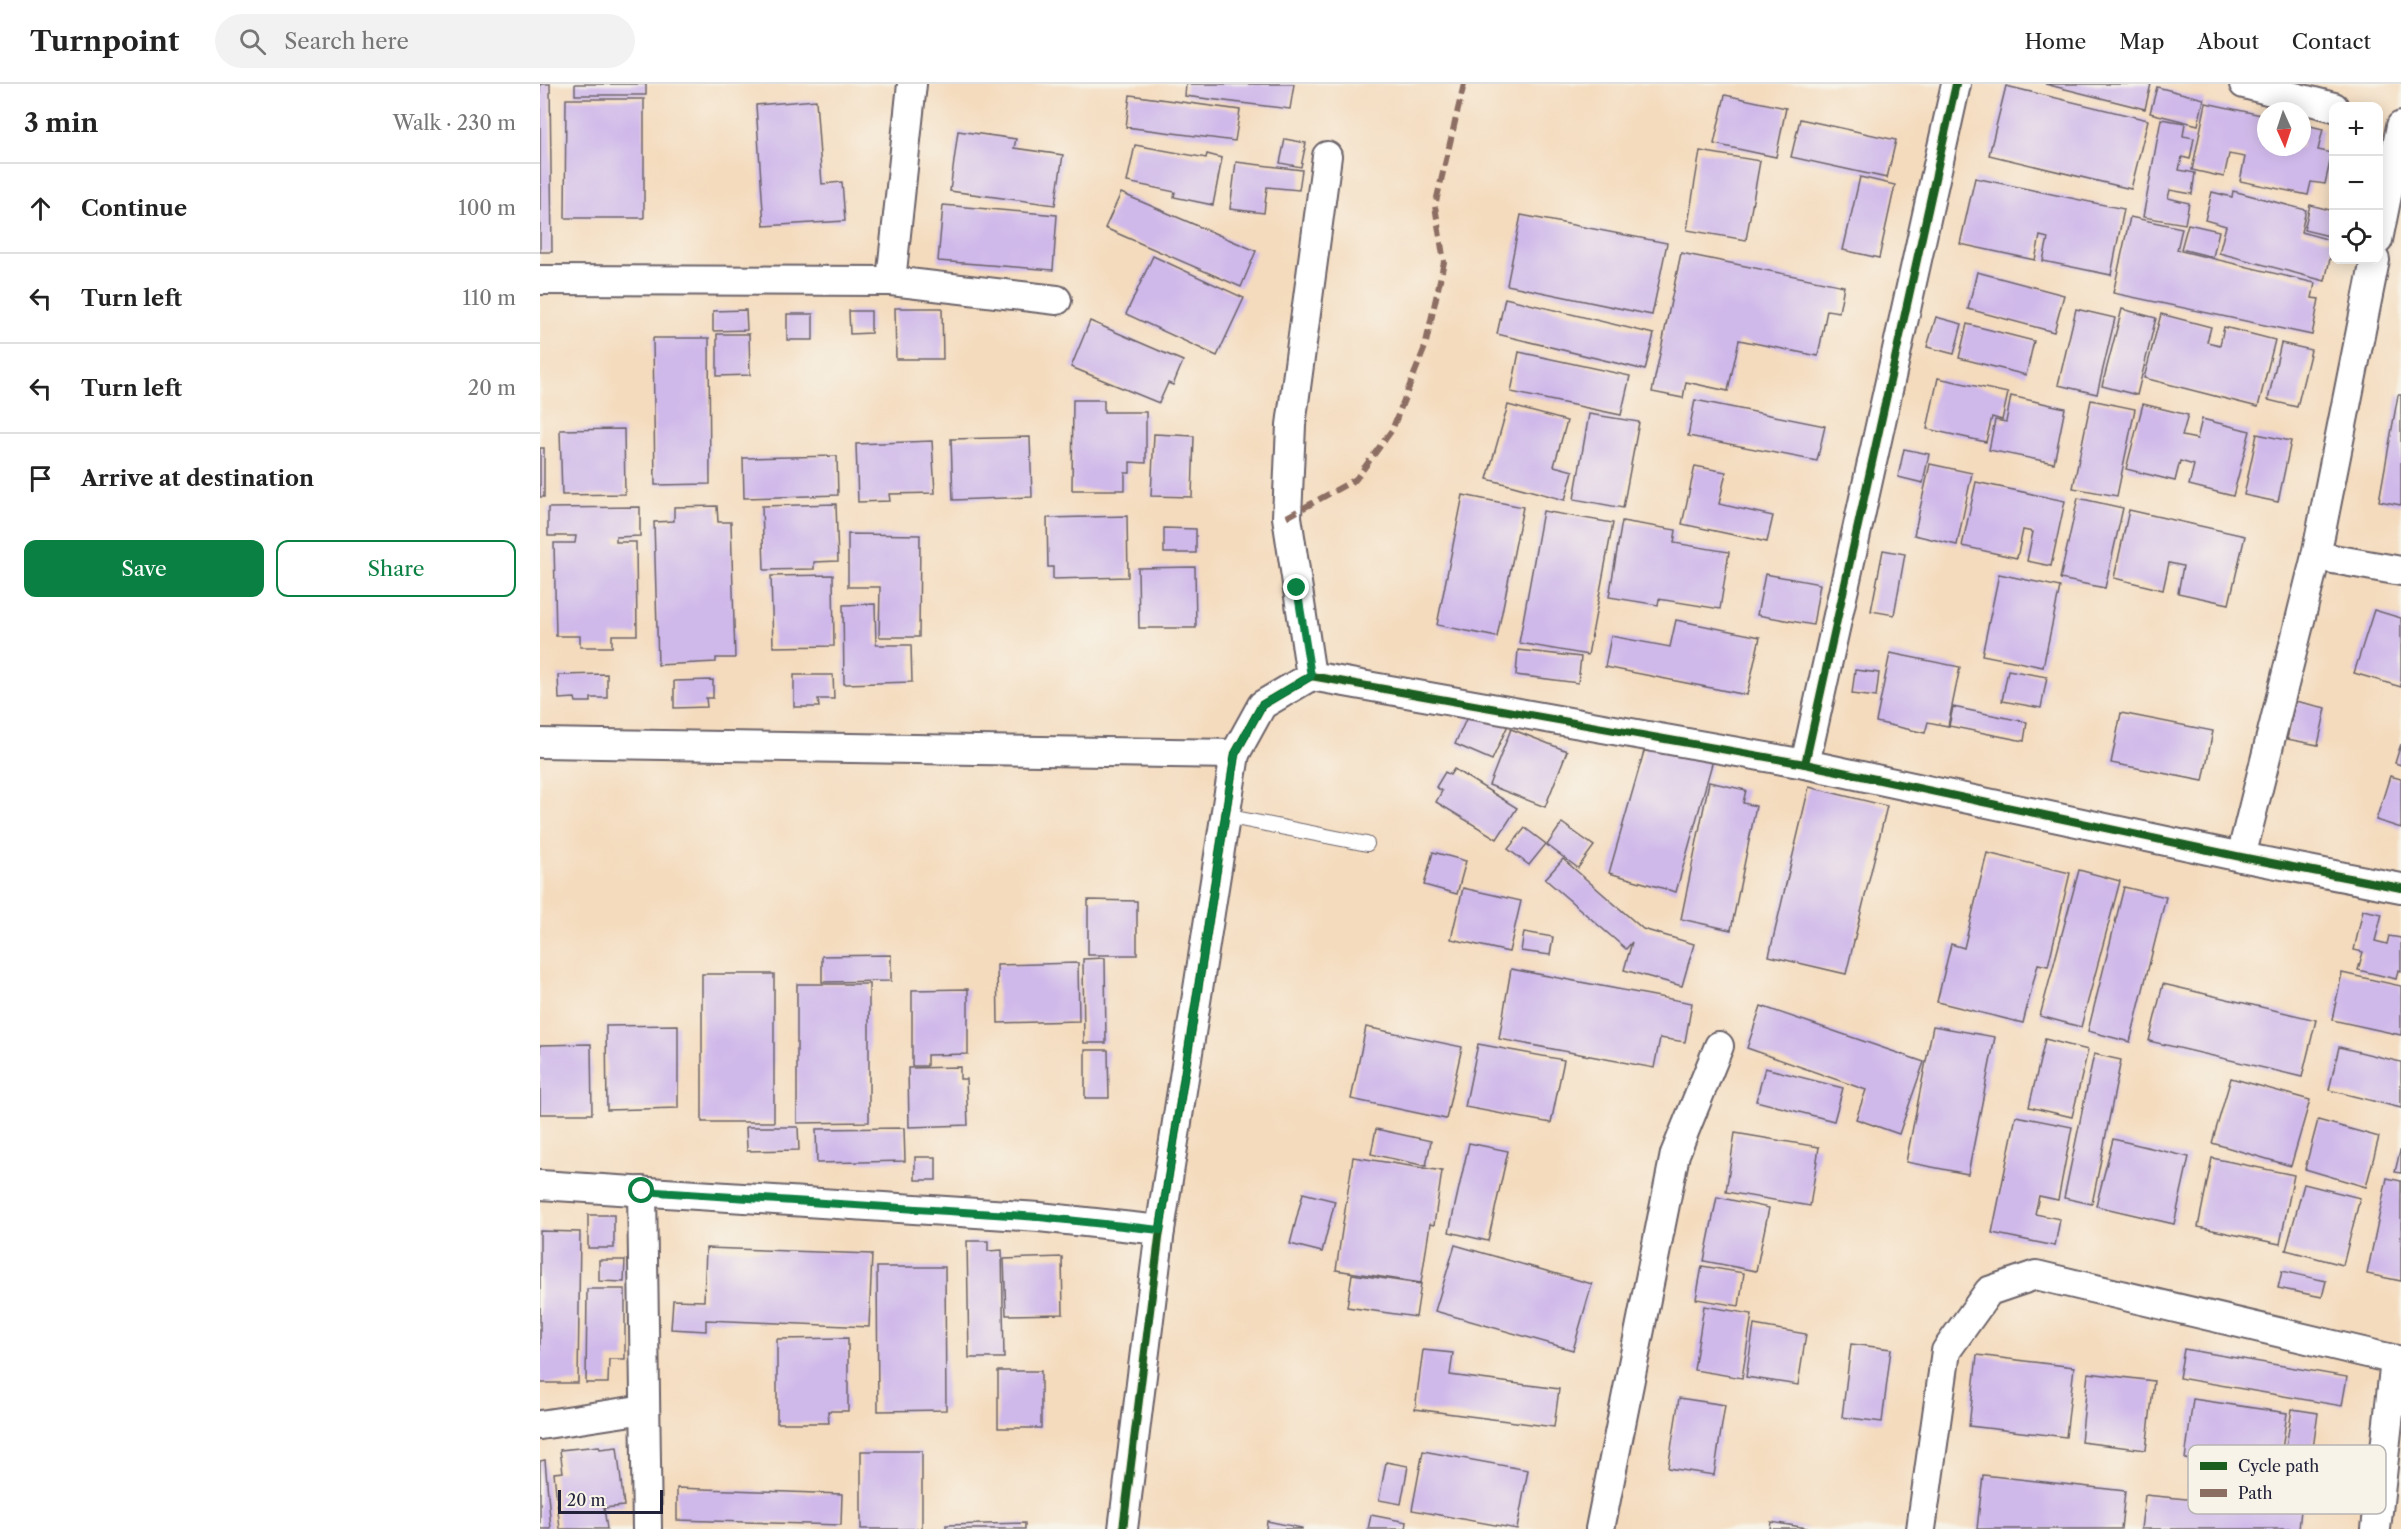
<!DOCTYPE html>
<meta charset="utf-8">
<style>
:root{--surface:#fff;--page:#f2f2f2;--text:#222;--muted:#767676;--line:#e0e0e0;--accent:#0b8043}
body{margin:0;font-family:"Libre Caslon Text",serif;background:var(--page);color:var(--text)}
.controls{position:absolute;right:18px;top:18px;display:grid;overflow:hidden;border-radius:12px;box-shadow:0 3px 15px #0003}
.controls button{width:54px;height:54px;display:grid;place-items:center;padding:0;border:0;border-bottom:2px solid var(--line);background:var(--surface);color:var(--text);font:30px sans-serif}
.compass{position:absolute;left:1717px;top:18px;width:54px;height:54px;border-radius:50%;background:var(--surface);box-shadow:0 3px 15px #0003;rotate:177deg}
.scale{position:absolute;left:18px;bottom:15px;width:105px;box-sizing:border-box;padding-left:6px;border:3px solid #22223b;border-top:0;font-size:16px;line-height:21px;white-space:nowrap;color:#22223b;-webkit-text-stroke:4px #f7f3e8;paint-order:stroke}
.stop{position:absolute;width:18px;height:18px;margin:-14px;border:4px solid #0b8043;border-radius:50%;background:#fff}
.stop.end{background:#0b8043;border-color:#fff;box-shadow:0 2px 6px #0008}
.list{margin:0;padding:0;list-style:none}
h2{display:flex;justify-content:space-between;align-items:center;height:78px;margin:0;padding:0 24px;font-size:26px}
h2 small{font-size:20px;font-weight:400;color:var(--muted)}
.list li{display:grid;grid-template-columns:39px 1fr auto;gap:18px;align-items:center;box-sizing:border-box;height:90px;padding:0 24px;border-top:2px solid var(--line)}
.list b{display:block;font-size:22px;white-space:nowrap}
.list em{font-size:20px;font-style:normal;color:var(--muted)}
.actions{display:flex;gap:12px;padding:18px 24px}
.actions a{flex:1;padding:14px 0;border:2px solid var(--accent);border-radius:12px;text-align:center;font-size:21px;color:var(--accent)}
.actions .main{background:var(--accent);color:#fff}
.icon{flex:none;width:33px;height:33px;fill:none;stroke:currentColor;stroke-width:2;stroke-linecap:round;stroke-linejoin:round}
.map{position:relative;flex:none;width:1861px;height:1445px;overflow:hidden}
header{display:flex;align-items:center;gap:36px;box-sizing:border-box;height:84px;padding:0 30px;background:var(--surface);border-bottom:2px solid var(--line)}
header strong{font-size:28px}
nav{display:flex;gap:33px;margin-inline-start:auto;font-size:21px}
.search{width:420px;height:54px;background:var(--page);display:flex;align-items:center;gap:15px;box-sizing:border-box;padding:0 21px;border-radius:33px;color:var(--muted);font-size:22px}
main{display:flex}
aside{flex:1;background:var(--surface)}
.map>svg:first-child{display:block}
.building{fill:#cfb8ea}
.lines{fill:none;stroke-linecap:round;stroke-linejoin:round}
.lane-casing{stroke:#6c6369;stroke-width:16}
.street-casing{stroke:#6c6369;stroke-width:32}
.lane{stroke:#fff;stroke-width:14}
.street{stroke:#fff;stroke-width:28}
.quiet{stroke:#8d6e63;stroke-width:6;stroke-dasharray:12 6;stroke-linecap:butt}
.cycleway-casing{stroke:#f7f3e8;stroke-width:11}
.cycleway{stroke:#1b5e20;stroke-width:8}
.route{stroke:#0b8043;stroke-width:8}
.key{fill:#f7f3e8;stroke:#b7b4b4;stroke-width:1.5}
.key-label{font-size:16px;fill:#22223b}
</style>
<header>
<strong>Turnpoint</strong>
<div class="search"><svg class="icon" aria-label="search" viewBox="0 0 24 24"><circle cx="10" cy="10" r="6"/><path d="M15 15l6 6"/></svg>Search here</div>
<nav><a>Home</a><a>Map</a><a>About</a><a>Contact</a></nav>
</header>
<main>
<aside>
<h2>3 min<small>Walk · 230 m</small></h2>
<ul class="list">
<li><svg class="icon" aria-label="ahead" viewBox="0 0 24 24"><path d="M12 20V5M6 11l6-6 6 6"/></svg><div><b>Continue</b></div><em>100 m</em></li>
<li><svg class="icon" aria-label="left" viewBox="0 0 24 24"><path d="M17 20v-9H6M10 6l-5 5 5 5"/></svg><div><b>Turn left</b></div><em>110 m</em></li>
<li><svg class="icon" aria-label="left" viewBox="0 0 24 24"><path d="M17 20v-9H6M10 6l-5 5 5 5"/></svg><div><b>Turn left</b></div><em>20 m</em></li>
<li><svg class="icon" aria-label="arrive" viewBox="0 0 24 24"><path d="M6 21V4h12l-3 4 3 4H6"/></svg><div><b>Arrive at destination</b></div></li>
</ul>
<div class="actions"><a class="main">Save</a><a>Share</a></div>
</aside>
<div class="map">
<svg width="1861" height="1445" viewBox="0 0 1861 1445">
<rect width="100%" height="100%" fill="#f7f3e8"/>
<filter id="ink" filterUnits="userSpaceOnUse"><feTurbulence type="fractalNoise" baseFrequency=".0167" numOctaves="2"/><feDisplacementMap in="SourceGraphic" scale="12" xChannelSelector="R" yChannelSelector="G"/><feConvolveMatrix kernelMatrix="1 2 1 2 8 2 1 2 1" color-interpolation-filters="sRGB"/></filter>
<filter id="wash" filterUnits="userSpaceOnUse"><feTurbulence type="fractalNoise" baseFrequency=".008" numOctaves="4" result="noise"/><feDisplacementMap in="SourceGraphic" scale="24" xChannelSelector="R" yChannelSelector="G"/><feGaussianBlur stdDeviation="1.35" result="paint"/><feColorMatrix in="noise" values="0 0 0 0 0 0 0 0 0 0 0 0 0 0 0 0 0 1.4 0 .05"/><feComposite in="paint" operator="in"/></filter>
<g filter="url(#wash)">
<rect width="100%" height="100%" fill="#f4dbbe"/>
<g id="blocks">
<g class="building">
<polygon points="0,0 10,0 12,168 0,168"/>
<rect x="35" y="0" width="71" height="11"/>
<polygon points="646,0 754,0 750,25 645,12"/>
<polygon points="1505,0 1611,0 1605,25"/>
<polygon points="1466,2 1608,36 1591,105 1449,71"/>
<polygon points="1617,3 1664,15 1658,41 1610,29"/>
<polygon points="590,11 700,26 695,57 586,43"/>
<polygon points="1185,11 1246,24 1236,73 1174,60"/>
<polygon points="26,15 104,15 104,134 25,134"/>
<polygon points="276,16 282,100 302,98 305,137 224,142 216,21"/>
<polygon points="1666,19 1726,32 1726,63 1762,63 1762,40 1783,45 1778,66 1792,69 1785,100 1771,98 1768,111 1700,97 1705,73 1689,70 1684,93 1652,86"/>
<polygon points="1260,35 1356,56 1347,94 1251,73"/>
<polygon points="1621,35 1645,39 1643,52 1654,54 1650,75 1642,73 1639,86 1655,89 1652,110 1630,106 1628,114 1649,119 1645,140 1603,133"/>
<polygon points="418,47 476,55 474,64 523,71 515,121 410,107"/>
<polygon points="745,55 766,59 761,83 740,79"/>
<polygon points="595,61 666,74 667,70 682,74 673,121 634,113 635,108 587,98"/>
<polygon points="1160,67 1220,77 1206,156 1147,146"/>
<polygon points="696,78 762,86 759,106 727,103 724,129 690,125"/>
<polygon points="1320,93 1355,101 1339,174 1303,166"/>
<polygon points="1435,94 1584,125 1571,191 1503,177 1508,154 1500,152 1495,176 1420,160"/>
<polygon points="1693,107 1766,126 1761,148 1794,157 1785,197 1679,169 1686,142 1665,136 1672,108 1692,113"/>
<polygon points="581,109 716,167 701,203 565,144"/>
<polygon points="403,121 517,131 513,186 398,177"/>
<polygon points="1770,121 1794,127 1789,152 1764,146"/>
<polygon points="981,131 1127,159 1112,231 967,201"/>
<polygon points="1590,133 1642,144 1637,166 1775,199 1772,214 1779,215 1772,251 1573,209"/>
<polygon points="1648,140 1679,147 1673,173 1641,165"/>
<polygon points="1141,169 1304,202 1299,228 1287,226 1278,272 1199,256 1188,307 1146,298 1143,314 1112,308"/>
<polygon points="613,172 704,214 677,272 586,230"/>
<polygon points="1437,188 1524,211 1514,248 1428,225"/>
<polygon points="965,214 1114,250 1105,286 957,250"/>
<polygon points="355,224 402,224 403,275 356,275"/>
<polygon points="1536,225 1575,234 1557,310 1518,301"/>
<polygon points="1582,225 1616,234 1597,311 1562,302"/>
<polygon points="206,226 207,246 173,247 173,227"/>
<polygon points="309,227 331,227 331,249 310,250"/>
<rect x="247" y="230" width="26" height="26"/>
<polygon points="1621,230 1671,243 1667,258 1680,261 1684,243 1735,256 1718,323 1604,294"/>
<polygon points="1396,233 1422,240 1414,270 1387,263"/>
<polygon points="550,237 643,277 633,301 628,299 619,319 531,283"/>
<polygon points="1427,240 1494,257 1486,291 1419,274"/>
<polygon points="177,250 209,250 210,291 177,292"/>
<polygon points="113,254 169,254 170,400 115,401"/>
<polygon points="1741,259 1771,266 1757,323 1728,316"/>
<polygon points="979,268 1090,292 1081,331 971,308"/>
<polygon points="1398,294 1468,309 1462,336 1452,333 1446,358 1387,345"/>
<polygon points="1858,311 1861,311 1861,421 1839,417"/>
<polygon points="1471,312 1525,324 1514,379 1449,366 1455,336 1466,338"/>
<polygon points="533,316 564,316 564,328 606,328 606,379 590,378 590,389 585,389 585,406 532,406"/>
<polygon points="1155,316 1285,342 1277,377 1148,352"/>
<polygon points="1551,316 1595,325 1577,412 1533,404"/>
<polygon points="1603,320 1648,331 1642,352 1657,355 1662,335 1710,347 1693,412 1649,401 1654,381 1640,377 1635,397 1586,385"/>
<polygon points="968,321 1027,337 1014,382 1033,387 1025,416 947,395"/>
<polygon points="1049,330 1099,338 1083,424 1034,415"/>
<polygon points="84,345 85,410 22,411 20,346"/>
<polygon points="614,350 654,352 652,413 611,412"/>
<polygon points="1717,350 1751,357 1738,418 1704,411"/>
<polygon points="490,353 492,413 413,416 411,355"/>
<polygon points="392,357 395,409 349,410 350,417 318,418 316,360"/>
<rect x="0" y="364" width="4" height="49"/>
<polygon points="1364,365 1389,370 1383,399 1358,393"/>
<polygon points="297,372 298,411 204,414 203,374"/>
<polygon points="1390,380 1432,389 1417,461 1374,451"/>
<polygon points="1155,382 1186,388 1179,420 1233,432 1227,458 1142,440"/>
<polygon points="1436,398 1525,417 1511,482 1487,477 1493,448 1483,446 1477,474 1422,462"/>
<polygon points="923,411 983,423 957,553 897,541"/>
<polygon points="1538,414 1583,424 1565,504 1520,495"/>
<polygon points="296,420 298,477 274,478 274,485 224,486 222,422"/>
<polygon points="177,422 178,438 191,438 195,574 176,574 176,578 118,581 114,438 134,437 134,423"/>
<polygon points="100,423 100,452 76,453 76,458 96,458 97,551 72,551 72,563 40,563 40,552 16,552 14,459 35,459 36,452 8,452 8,424"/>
<polygon points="1589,426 1705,452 1689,520 1638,509 1643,482 1629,479 1623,506 1574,494"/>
<polygon points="1003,427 1073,439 1048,571 979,559"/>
<polygon points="587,432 588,493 513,495 513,483 508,483 507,434"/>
<polygon points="1082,437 1136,446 1134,459 1189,468 1180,525 1119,515 1118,521 1069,513"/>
<polygon points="624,444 656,445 656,469 624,469"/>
<polygon points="308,450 380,451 379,553 339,553 340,503 308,503"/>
<polygon points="1343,466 1365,470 1354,531 1331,527"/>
<polygon points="655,483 656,544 599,544 598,484"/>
<polygon points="1225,490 1280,500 1273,541 1217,531"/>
<polygon points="1459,490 1520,503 1503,583 1442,571"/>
<polygon points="293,491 294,562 233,563 231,492"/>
<polygon points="335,520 336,561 371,561 372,598 304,600 303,521"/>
<polygon points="1834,526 1861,534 1861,603 1814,589"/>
<polygon points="1136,536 1220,553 1207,611 1065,583 1071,552 1130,563"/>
<polygon points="978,566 1041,573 1038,599 976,591"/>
<polygon points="1350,569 1420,583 1408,642 1388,638 1385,649 1336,638"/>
<polygon points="1315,586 1339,589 1336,613 1312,610"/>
<polygon points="1468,586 1507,593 1501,624 1462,617"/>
<polygon points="67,590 67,614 51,614 51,618 36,618 35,614 19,615 18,591"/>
<polygon points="254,591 293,591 294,615 278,615 279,623 254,623"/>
<polygon points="173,596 173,614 166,614 167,623 134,624 134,597"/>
<polygon points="1755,617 1786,624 1778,661 1747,655"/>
<polygon points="1413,623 1487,638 1484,657 1409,642"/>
<polygon points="931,624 968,641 952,676 915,660"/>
<polygon points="1581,629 1673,647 1663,697 1571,679"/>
<polygon points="971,645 1027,667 1005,723 949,701"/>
<polygon points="1107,657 1173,676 1136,808 1069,789"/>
<polygon points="1861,660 1861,681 1855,679"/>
<polygon points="914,685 977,724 957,755 896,718 902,707 896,703 905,688 910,691"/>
<polygon points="1850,692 1861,695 1861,744 1836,736"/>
<polygon points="1169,698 1206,706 1203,719 1216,722 1191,846 1141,835"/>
<polygon points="1269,703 1347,722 1306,890 1229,872"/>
<polygon points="1022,739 1054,762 1038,784 1007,761"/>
<polygon points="985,744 1006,760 989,781 968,765"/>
<polygon points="893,768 926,777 917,810 884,801"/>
<polygon points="1447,769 1530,789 1508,882 1498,880 1483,939 1397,918 1411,860 1424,864"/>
<polygon points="1023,775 1103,845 1154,860 1142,902 1084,886 1092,858 1086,865 1005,795"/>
<polygon points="1539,786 1580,797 1541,943 1500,932"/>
<polygon points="1584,803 1626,813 1590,958 1548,947"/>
<polygon points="923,804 981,817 969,868 911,855"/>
<polygon points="548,816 597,817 597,871 548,871"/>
<polygon points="1823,826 1842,830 1835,857 1847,860 1849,852 1861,854 1861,887 1858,886 1856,895 1818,886 1823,868 1814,866"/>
<polygon points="984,848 1013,853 1010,871 981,867"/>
<polygon points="351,871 351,897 282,898 282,872"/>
<polygon points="565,874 566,959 544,959 543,875"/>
<polygon points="538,879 539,937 458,939 457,881"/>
<polygon points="971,885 1152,919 1145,958 1120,954 1114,984 959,955"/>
<polygon points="1802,889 1861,902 1861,951 1792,936"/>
<rect x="162" y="890" width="72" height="148"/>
<polygon points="257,900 329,900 329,1038 257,1039"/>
<polygon points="1623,900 1776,936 1762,993 1609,957"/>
<polygon points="428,905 428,970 387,971 387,982 372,982 372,906"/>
<polygon points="1221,922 1384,978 1359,1050 1316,1035 1326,1006 1207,964"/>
<polygon points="138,941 138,1024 67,1026 66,942"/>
<polygon points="1393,942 1455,953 1428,1090 1366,1078"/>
<polygon points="826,943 922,963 906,1035 811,1015"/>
<polygon points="1505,955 1548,966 1532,1033 1489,1023"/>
<polygon points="51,960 52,1030 0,1030 0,961"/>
<polygon points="938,960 1024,976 1011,1039 925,1023"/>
<polygon points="1799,963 1861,978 1861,1024 1789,1006"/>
<polygon points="545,966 568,966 569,1014 545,1014"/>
<polygon points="1554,970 1581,976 1552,1120 1524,1114"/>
<polygon points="420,983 420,995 426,995 428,1041 369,1043 368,984"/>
<polygon points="1225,984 1303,1004 1294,1037 1216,1017"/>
<polygon points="1691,994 1770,1016 1751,1082 1672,1059"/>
<polygon points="1476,1032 1532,1043 1518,1116 1499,1112 1495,1130 1520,1135 1515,1162 1452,1149"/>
<polygon points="1778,1036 1839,1053 1826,1103 1765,1085"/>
<polygon points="206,1043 258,1043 259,1066 207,1067"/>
<polygon points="364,1044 365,1077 277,1079 276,1045"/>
<polygon points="836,1045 891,1057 886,1082 831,1070"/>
<polygon points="1195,1049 1279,1063 1270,1122 1186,1108"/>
<polygon points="1573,1055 1649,1073 1634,1140 1556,1122"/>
<polygon points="929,1059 968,1067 948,1157 909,1148"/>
<polygon points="1860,1067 1861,1067 1861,1089 1855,1088"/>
<rect x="375" y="1073" width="21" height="23"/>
<polygon points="813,1073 902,1087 894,1141 890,1140 881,1199 796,1186"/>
<polygon points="1672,1074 1754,1091 1740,1160 1658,1143"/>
<polygon points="1847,1094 1861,1097 1861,1197 1827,1190"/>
<polygon points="1764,1100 1820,1114 1803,1181 1746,1166"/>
<polygon points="763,1109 795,1117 782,1168 750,1160"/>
<polygon points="1177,1113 1229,1124 1216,1187 1164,1177"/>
<rect x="48" y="1131" width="26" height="33"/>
<polygon points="0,1147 40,1148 38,1299 0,1299"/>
<polygon points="427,1157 448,1157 448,1167 462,1166 464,1274 429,1274"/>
<polygon points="915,1161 1052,1200 1033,1266 895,1227"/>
<polygon points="166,1164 332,1170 329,1243 166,1236 166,1247 131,1245 133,1216 164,1217"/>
<polygon points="522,1173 523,1230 466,1231 464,1175"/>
<polygon points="59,1176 85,1176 84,1198 59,1197"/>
<polygon points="1162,1182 1204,1189 1199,1222 1156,1215"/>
<polygon points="337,1183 405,1183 406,1326 338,1327"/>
<polygon points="1742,1187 1786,1197 1782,1213 1738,1204"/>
<polygon points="812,1190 881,1200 876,1233 807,1223"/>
<polygon points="47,1205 85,1205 85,1275 69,1275 68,1299 46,1299"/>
<polygon points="1164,1222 1212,1230 1202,1294 1154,1286"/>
<polygon points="1214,1241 1266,1250 1258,1301 1206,1293"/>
<polygon points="308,1254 308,1327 288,1327 289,1339 237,1339 237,1255"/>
<polygon points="1311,1260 1351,1265 1342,1338 1302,1333"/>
<polygon points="1644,1265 1807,1293 1802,1322 1639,1294"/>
<polygon points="883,1266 913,1269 910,1291 1019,1305 1014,1343 875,1325"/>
<polygon points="1437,1271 1534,1283 1526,1353 1429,1342"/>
<rect x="458" y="1287" width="43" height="57"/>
<polygon points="1548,1289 1614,1297 1606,1366 1541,1358"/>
<polygon points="1139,1314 1185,1321 1174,1391 1128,1384"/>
<polygon points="1653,1315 1747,1329 1739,1388 1645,1375"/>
<polygon points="1752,1325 1778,1329 1769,1393 1742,1389"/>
<polygon points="59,1362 60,1365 77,1363 84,1422 64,1424 67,1445 20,1445 14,1389 23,1388 20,1366"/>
<rect x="321" y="1367" width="61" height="78"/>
<polygon points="883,1367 988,1386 977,1445 872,1426"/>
<polygon points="5,1376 11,1445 0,1445 0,1377"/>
<polygon points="846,1378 868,1382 861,1420 839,1416"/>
<polygon points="1443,1391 1585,1407 1581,1445 1437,1445"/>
<polygon points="137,1404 302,1410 301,1441 137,1436"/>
<polygon points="1605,1411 1761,1426 1759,1445 1601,1445"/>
<polygon points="831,1431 867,1438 866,1445 828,1445"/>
<polygon points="727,1437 762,1444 762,1445 726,1445"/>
<polygon points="1231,1438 1267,1444 1267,1445 1230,1445"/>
<polygon points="485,1439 485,1445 406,1445 406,1441"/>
</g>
</g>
</g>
<g filter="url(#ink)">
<use href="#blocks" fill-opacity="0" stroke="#6c6369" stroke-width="1.5"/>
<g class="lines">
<g class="lane-casing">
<polyline id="lane" points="685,732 827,760"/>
</g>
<g class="street-casing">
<g id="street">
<polyline points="1704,0 1794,23"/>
<polyline points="1838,156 1861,42"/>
<polyline points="0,196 351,197 517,216"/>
<polyline points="351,197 372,0"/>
<polyline points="1776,472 1861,487"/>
<polyline points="771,592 747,433 751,341 787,72"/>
<polyline points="0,659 695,670"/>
<polyline points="1265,680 1416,0"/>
<polyline points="1701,773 1776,472 1835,176"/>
<polyline points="0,1101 499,1133 620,1146"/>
<polyline points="102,1107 107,1445"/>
<polyline points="0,1341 105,1325"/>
<polyline points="583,1445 620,1146 695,670 722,621 771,592 1265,680 1701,773 1861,804"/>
<polyline points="1060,1445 1135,1070 1179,962"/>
<polyline points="1381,1445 1406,1267 1449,1207 1496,1191 1861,1277"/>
<polyline points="1836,1445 1855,1276"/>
</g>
</g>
<use href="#lane" class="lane"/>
<use href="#street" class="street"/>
<polyline class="quiet" points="747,433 816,395 852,346 885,263 904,178 895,122 924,0"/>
<g class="cycleway-casing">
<g id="cycleway">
<polyline points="1265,680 1416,0"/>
<polyline points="583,1445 620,1146 695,670 722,621 771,592 1265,680 1701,773 1861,804"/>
</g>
</g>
<use href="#cycleway" class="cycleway"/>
</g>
</g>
<g class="lines" filter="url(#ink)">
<polyline class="route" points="102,1107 499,1133 620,1146 695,670 722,621 771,592 757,504"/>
</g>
<rect x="1648" y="1361" width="198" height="69" rx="9" class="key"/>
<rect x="1660" y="1378" width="27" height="8" fill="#1b5e20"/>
<rect x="1660" y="1405" width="27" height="8" fill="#8d6e63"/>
<g class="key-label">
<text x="1698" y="1388">Cycle path</text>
<text x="1698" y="1415">Path</text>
</g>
</svg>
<div class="controls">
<button>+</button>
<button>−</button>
<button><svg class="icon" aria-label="locate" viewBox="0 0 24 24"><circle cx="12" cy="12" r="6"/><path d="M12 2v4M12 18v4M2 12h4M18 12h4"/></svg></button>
</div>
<svg class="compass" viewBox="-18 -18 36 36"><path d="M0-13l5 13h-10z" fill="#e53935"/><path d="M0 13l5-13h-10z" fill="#767676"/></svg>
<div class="scale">20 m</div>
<div class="stop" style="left:102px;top:1107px"></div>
<div class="stop end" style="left:757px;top:504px"></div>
</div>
</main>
